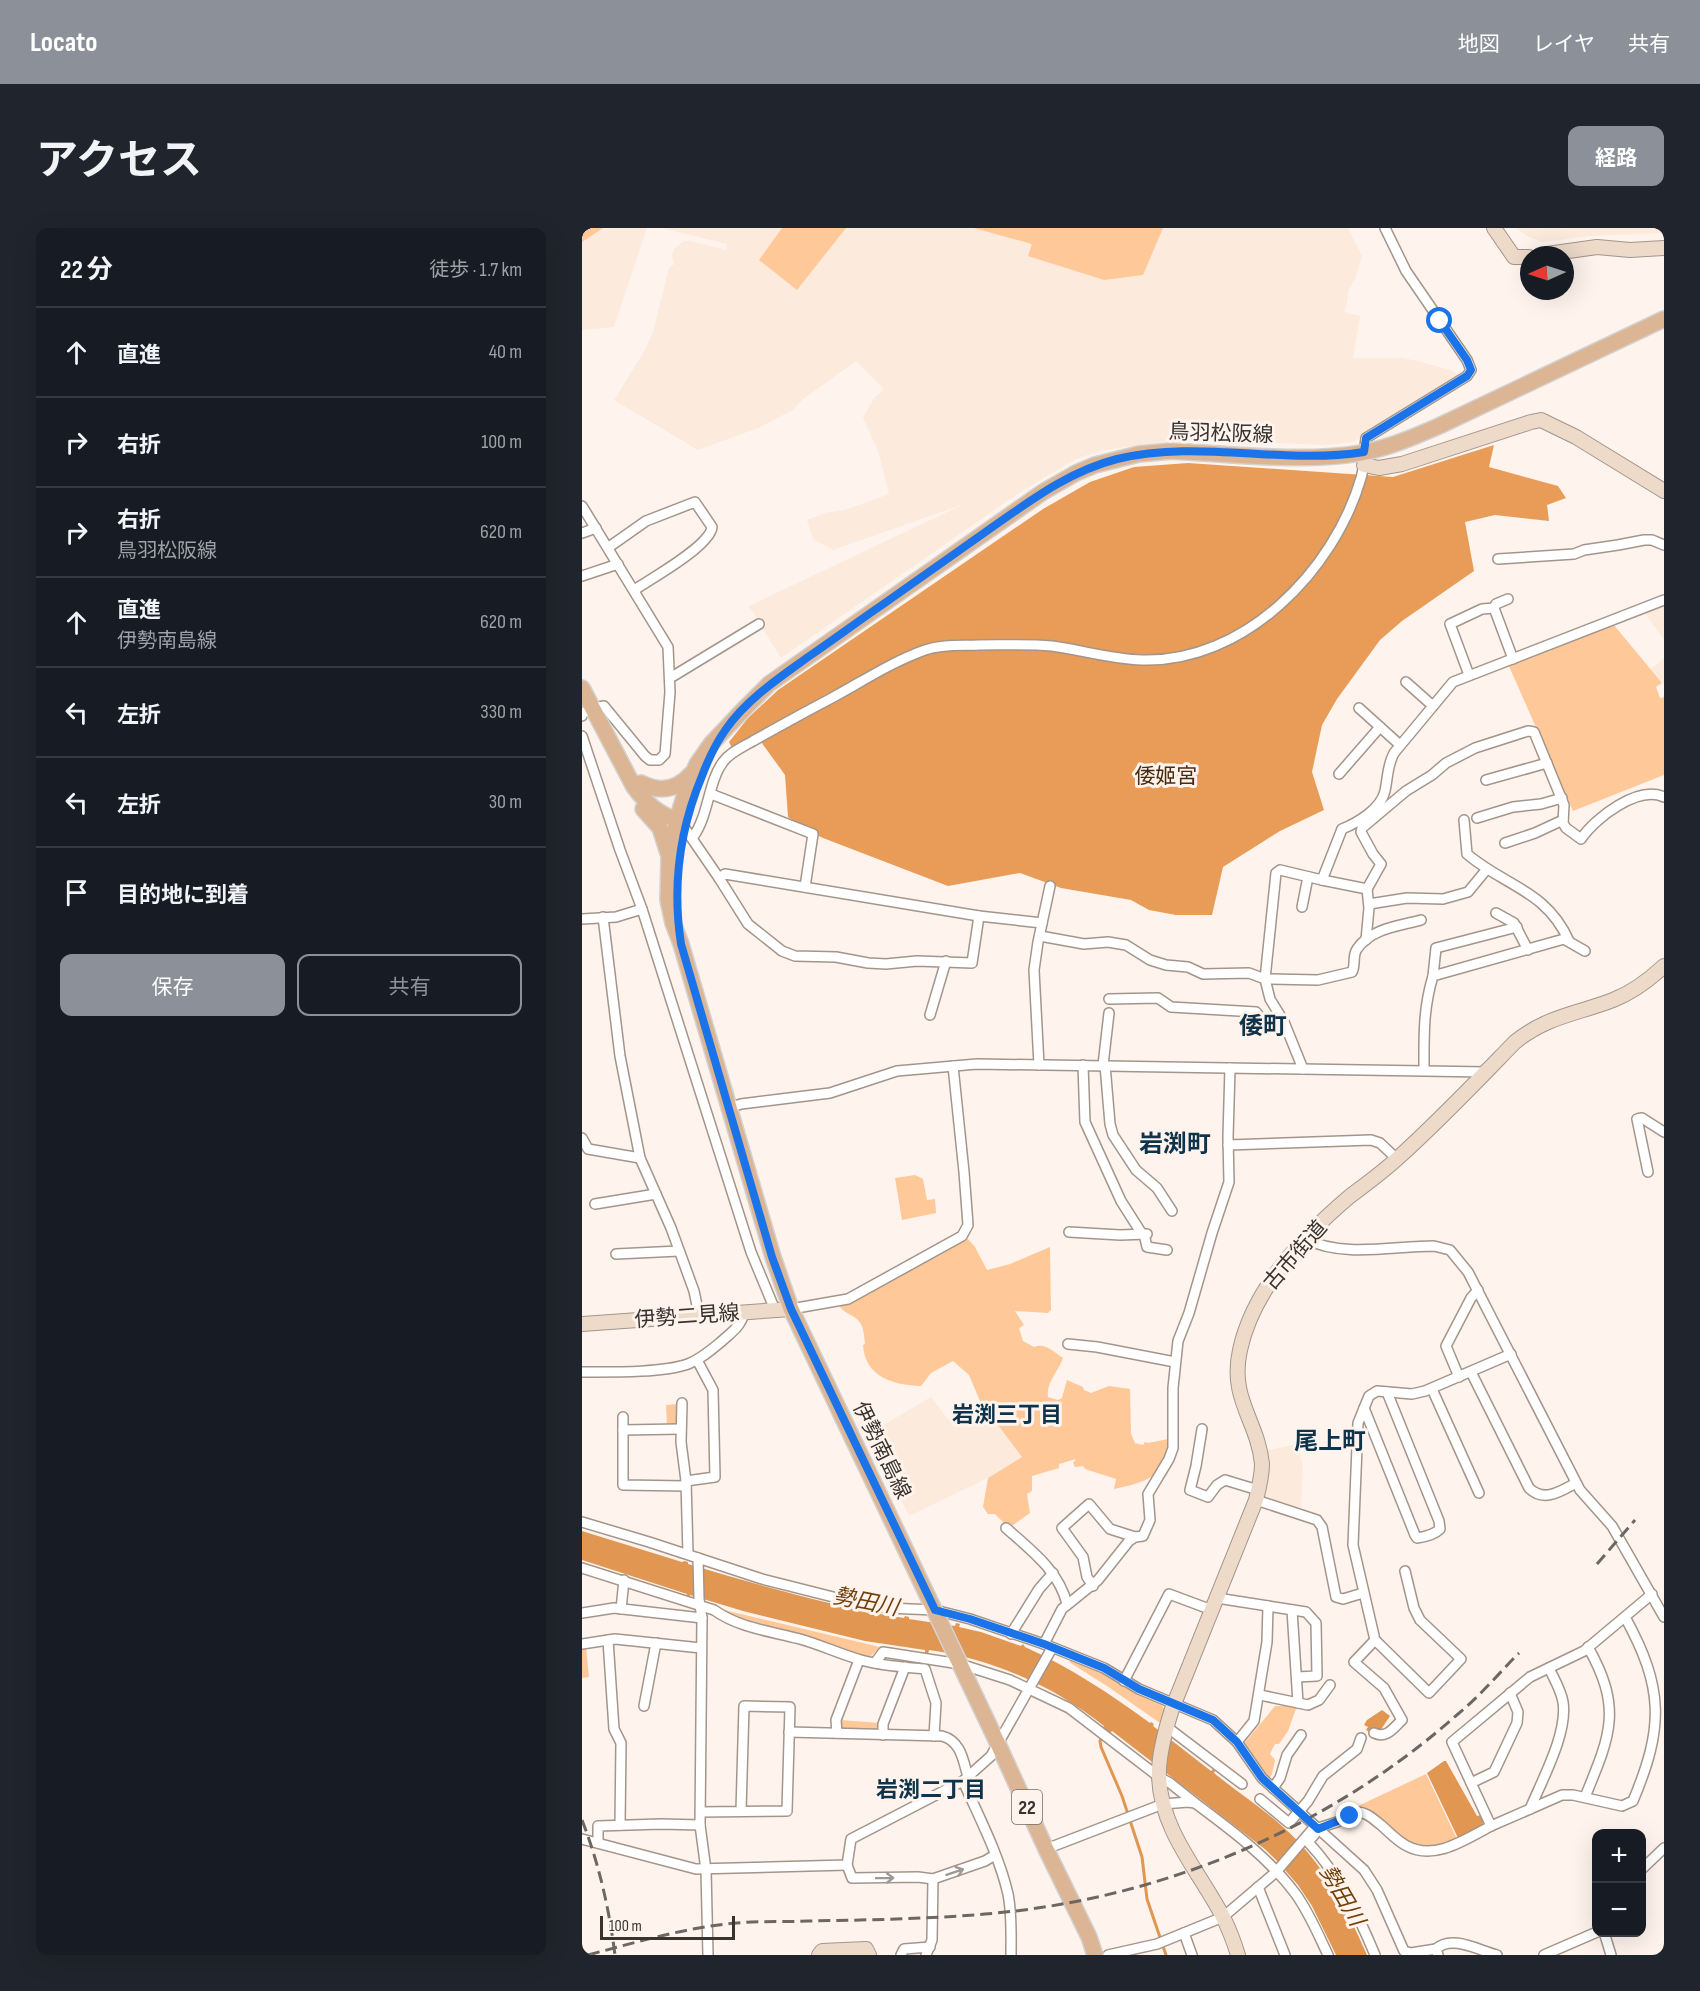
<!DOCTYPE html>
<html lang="ja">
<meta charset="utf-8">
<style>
:root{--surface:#171b24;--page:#20242c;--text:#f1f3f6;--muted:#9ea1a6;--line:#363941;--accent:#8c9099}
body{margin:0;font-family:"Sofia Sans Condensed","Noto Sans JP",sans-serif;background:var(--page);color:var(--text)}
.controls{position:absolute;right:18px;bottom:18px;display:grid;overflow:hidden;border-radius:12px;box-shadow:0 6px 24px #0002}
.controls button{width:54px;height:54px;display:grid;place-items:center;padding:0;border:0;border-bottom:2px solid var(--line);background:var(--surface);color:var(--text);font:30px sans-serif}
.compass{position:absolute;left:938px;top:18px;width:54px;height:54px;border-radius:50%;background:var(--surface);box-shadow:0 6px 24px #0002;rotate:267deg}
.scale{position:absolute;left:18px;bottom:15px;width:135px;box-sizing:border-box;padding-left:6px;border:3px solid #39332e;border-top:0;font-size:16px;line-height:21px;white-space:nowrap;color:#39332e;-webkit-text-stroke:4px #fef4ed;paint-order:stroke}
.stop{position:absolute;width:18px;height:18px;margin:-14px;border:4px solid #1a73e8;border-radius:50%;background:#fff}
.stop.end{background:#1a73e8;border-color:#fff;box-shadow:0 2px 6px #0008}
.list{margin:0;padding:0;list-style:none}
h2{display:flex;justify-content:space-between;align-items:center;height:78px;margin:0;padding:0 24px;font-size:26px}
h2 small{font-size:20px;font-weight:400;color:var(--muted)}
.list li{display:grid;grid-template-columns:39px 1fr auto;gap:18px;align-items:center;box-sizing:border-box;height:90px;padding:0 24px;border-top:2px solid var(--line)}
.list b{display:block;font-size:22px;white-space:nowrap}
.list p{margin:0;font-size:20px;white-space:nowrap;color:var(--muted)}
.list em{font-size:20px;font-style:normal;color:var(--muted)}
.actions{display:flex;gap:12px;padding:18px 24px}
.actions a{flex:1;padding:14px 0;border:2px solid var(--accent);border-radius:12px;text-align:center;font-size:21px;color:var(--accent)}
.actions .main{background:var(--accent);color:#fff}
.icon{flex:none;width:33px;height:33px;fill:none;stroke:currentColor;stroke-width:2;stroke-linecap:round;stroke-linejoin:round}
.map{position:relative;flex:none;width:1082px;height:1727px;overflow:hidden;border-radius:12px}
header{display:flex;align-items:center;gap:36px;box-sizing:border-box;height:84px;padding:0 30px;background:var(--accent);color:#fff}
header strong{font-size:28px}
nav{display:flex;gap:33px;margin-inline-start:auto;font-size:21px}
.intro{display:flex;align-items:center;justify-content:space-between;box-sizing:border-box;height:144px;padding:0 36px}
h1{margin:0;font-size:42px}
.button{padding:15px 27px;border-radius:12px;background:var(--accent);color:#fff;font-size:21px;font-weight:700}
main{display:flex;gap:36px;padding:0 36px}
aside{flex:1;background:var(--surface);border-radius:12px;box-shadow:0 6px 24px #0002}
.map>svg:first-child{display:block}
.built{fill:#fceadc}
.green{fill:#ffc899}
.forest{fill:#e89c57}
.water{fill:#e19651}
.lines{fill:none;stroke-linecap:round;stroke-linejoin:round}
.stream{stroke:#e19651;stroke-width:3}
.street-casing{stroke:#a4958a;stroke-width:12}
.secondary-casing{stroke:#a4958a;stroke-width:16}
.primary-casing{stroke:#d3d2d1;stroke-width:18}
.street{stroke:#fff;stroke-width:9}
.secondary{stroke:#eddac9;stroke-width:14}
.primary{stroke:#dbb594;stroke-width:15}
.rail{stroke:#6e6761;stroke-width:3;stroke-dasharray:12 6;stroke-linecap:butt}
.oneway{stroke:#9c9996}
.route{stroke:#1a73e8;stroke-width:8}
.labels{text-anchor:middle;stroke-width:6;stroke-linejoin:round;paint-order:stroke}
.shield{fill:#fef4ed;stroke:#746d67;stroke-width:1.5}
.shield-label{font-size:20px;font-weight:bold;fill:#39332e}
.street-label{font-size:21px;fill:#39332e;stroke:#fef4ed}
.park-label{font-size:21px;fill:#492b0d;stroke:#fef4ed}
.neighbourhood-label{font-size:22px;font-weight:bold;fill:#0e334b;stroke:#fef4ed}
.water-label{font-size:22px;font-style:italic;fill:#72400a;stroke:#fef4ed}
.quarter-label{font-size:24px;font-weight:bold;fill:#0e334b;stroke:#fef4ed}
</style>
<header>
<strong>Locato</strong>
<nav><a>地図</a><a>レイヤ</a><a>共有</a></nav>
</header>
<div class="intro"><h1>アクセス</h1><a class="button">経路</a></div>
<main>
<aside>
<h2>22 分<small>徒歩 · 1.7 km</small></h2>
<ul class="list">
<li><svg class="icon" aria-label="ahead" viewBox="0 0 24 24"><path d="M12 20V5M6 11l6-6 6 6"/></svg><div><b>直進</b></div><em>40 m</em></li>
<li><svg class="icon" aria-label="right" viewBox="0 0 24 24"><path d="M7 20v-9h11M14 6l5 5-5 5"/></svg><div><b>右折</b></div><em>100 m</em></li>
<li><svg class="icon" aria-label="right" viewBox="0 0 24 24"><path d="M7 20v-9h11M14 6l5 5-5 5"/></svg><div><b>右折</b><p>鳥羽松阪線</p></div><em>620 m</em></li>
<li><svg class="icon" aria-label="ahead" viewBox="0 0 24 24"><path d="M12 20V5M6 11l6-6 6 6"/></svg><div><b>直進</b><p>伊勢南島線</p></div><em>620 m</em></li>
<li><svg class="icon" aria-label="left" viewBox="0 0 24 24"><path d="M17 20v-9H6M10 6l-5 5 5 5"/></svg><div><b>左折</b></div><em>330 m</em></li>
<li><svg class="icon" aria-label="left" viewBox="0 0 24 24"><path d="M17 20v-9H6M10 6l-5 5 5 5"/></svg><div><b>左折</b></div><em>30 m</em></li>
<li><svg class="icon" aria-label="arrive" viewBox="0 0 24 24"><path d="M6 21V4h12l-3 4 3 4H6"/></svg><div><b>目的地に到着</b></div></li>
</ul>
<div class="actions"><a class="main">保存</a><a>共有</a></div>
</aside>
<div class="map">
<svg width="1082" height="1727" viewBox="0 0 1082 1727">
<rect width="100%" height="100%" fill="#fef4ed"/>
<g class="built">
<polygon points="0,0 65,0 32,99 0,102"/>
<polygon points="80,0 766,0 780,28 773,51 767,61 763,84 778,88 771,130 821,130 840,134 871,143 878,149 771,214 745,217 612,212 585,213 521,222 494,231 440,263 199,430 167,378 382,276 251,322 231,311 225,292 244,285 266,281 307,266 296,223 281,190 292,170 302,161 274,133 220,172 211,182 176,200 116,222 32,172 63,122 71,104 87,40 92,36 90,27 92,21 102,13 108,13 144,22 145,16"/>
<polygon points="934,0 1082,0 1082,5 1009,8 960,14 947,9"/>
<polygon points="1082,376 1082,412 1062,384"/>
<polygon points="1082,430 1082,456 1081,456 1069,441"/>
<polygon points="349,1169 372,1199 397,1185 402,1184 410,1188 440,1229 406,1250 327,1288 286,1206"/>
<polygon points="715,1216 721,1239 719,1280 683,1271 681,1266 683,1223"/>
</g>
<g class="green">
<polygon points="0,0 21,0 0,14"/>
<polygon points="200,0 264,0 215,62 177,32"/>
<polygon points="392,0 581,0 561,47 522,52 446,28 450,16"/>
<polygon points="1031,396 1080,455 1074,459 1078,470 1082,469 1082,547 991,583 926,436"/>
<polygon points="333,947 341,951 345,972 353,971 354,985 320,992 313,950"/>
<path d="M385,1010l8,9 12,23 23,-6 40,-17 1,63 -3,3 -33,-2 9,14 -5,3 4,13 11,6c11,-5 20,5 29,11 -5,14 -17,24 -15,39l10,3 4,-2 5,-18 16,7 1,3 7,3 18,-7 21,3 1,45 4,9 8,2 2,-3 3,1 20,-4c1,39 -23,43 -54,50l2,-10 -31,-10 -2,-3 -8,1 -2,-4 3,-4 -17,5v4l-27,8v15l-5,3 3,19 -21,15 -14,-14h-7l-5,-7 5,-29 34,-21 -42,-56 -11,-26 -16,-14 -22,12 -10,13c-28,-1 -56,-9 -58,-41l2,-1c-1,-8 -1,-18 -7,-24 -6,-6 -15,-7 -19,-15l13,-5 107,-56z"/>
<polygon points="96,1176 96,1193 92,1198 85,1197 84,1177"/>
<path d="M138,1381l160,38 -10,10c-23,-4 -44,-14 -67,-21 -29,-9 -56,-12 -83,-27z"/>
<polygon points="4,1419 7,1449 0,1450 0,1420"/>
<path d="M489,1433c31,9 62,29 91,44l3,6 -5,12 -53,-37 -38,-24z"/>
<polygon points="703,1475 715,1478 706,1503 697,1516 693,1516 688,1526 693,1532 690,1546 687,1551 660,1518 693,1478 700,1478"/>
<polygon points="258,1492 298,1495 297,1502 257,1501"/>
<path d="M844,1546l31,65c-7,3 -15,7 -22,8 -27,2 -41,-19 -60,-33 -5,-3 -12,-5 -17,-8z"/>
</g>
<polygon class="forest" points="912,217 907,239 976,258 984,270 965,277 967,293 913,287 883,294 892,343 820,393 798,412 755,471 740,497 730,544 742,582 698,603 641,639 630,687 594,687 567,682 549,672 479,660 438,645 366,658 241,610 225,602 206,589 203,547 177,511 153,526 147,514 166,490 196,462 461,281 508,254 552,239 606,235 811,249"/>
<g class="water">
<path d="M0,1303l100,31 2,-1 4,1v2c71,21 142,42 216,54l1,-2 4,1v2l46,7 1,-3 4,1 -1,3 22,5 40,14 2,-2 2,3c46,21 84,46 125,76l1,-1 3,2 -1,2 58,45 2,-2 2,2 -1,2c22,18 48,35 68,53 40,35 64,81 85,129h-31l-24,-49 -14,-21 -19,-22 -13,-13 -154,-119 -3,3 -7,-5 2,-3c-50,-40 -112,-67 -175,-76l-1,4 -3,-1v-3l-60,-9 -122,-30 -53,-16 -1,3 -3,-1 1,-3 -105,-34z"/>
<polygon points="800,1482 808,1488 798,1503 789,1505 784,1502 786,1499 782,1497 785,1492"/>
<polygon points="862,1533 864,1533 895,1588 899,1587 902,1593 899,1599 876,1610 845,1545"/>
</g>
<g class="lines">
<polyline class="stream" points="521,1507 518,1513 519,1519 540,1568 560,1629 565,1671 584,1727"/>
<g class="street-casing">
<g id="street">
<polyline points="0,278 86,419 88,464 83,526 77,532 68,532 63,528 22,478 11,480 1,485 0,488"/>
<polyline points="0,305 14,300"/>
<path d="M27,319l37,-26 49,-19 17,25c-2,19 -61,52 -78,63"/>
<polyline points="916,331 992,326 1002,322 1036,317 1062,312 1070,312 1082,317"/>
<polyline points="0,348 36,336"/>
<polyline points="926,371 914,376 912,380 931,431"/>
<polyline points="887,447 868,396 900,381 912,380"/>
<polyline points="88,450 177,396"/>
<polyline points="824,454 851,478"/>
<polyline points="777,480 818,517"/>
<polyline points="0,508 38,622 60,681 169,1024 193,1082"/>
<polyline points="757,546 798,499"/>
<polyline points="904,552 965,535"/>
<polyline points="129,566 231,606 223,659"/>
<polyline points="895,590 931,579 959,576 980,570"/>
<path d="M882,592l3,34c39,33 79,36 102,87"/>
<polyline points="102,599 137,650 143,646 397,688 460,695"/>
<path d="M111,609c16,-22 15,-55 30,-75 7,-10 20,-15 30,-21 25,-14 50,-28 75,-41 32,-17 63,-38 97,-50 18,-6 37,-4 54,-5 25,0 49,-1 73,1 30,4 59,13 90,14 102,3 192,-89 219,-182 4,-13 3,-26 5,-40l101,-62 4,-6 -4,-10 -61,-89 -21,-43"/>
<polyline points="923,615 953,605 981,592"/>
<polyline points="137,650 166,696 200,723 213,728 254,729 286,735 304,736 335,733 390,735 397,688"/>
<path d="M740,652l45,9 14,-25 -8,-10 -12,-22 1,-4 44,-37 26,-16 14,-12 29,-15 53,-17 6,1 30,73 -1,18 3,5 15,11c14,-21 57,-54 83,-42"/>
<polyline points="787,676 825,670 861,671 886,664 905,641"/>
<polyline points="720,679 726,649"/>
<polyline points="914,685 932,695 946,722"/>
<polyline points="21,689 38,828 58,930 89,1000 112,1063 117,1087"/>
<polyline points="0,691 34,689 60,681"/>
<path d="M458,708l44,8 24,-2 18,3 24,15 16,5 22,2 15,7 46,-1 16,6 53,1 34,-8c4,-7 0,-16 5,-23 14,-21 43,-23 64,-29"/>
<polyline points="784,712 787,680 785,661"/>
<polyline points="851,748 854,720 935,699"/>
<polyline points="527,771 576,770 589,779 674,784 679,790 702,794"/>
<polyline points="348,787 364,733"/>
<polyline points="457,837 452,742 456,714 468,658"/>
<polyline points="501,837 503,894 539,973 560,1006"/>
<polyline points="521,837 527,785"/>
<polyline points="523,837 528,896 531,907 554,942 575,960 590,983"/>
<path d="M721,841l-19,-47 -14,-23 -5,-20 11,-106 4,-3 42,10 20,-51c15,-6 39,-20 43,-38 3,-14 2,-25 9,-38l59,-71 211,-82"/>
<path d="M842,842c0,-34 -1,-61 9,-94l131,-37 21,12"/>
<polyline points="147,880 159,876 248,865 315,843 395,836 904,844"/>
<polyline points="0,910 6,921 58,930"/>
<polyline points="646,917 789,912 798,915 815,931"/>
<polyline points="1066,944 1055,891 1060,890 1082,904"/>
<polyline points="13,976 74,966"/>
<polyline points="487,1004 538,1007 565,1006"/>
<polyline points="562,1006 565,1019 585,1022"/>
<path d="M724,1011c36,19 88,7 128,7l16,4 18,22 112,218 32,36 52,91"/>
<polyline points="34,1026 97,1023"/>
<polyline points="209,1081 266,1071 380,1008 386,997 382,944 371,838"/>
<polyline points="486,1116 515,1119 593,1134"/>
<path d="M0,1144c28,0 81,1 106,-8 13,-5 23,-14 34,-23 10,-9 19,-15 22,-28"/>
<path d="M889,1144l58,116c15,15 32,3 47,-5"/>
<polyline points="877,1149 864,1118 889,1070 896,1062"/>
<polyline points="850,1161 897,1265"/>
<polyline points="100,1175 99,1214 104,1253"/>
<path d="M782,1180l51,127 2,3c7,-1 18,-4 23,-9l-1,-8 -52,-129"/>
<polyline points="41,1189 41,1257 104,1258"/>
<polyline points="620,1201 614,1238 608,1262 626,1269 635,1257 643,1252 676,1262"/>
<polyline points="41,1202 98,1201"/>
<polyline points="674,1272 735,1292 740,1299 754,1369 761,1371 781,1365"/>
<polyline points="0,1294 67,1314 180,1351 271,1374 305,1380 353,1382 388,1391 462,1416 522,1440 557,1461 631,1492 655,1514 680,1550 782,1642 795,1662 822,1723 829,1725 854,1721 856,1727"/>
<path d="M424,1300c25,22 53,43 61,76"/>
<polyline points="106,1326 104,1253 133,1249 131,1162 115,1132"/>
<polyline points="116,1330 117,1371 120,1390 118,1597 124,1642 126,1727"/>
<path d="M0,1340l132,42c25,18 56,21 86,29 21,6 40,15 61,21 21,6 42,7 64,9l11,34 -2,33"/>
<polyline points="823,1343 832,1380 838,1392 879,1431 847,1465 793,1412 771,1317 776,1195 787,1168 795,1163 830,1166 843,1163 929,1126"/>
<polyline points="511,1358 505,1349 501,1329 480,1300 507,1276 528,1301 553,1309"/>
<polyline points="635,1370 724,1384 734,1395 735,1448 715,1449"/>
<polyline points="39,1381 42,1352"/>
<polyline points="710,1382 716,1475"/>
<polyline points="0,1385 32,1380 120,1390"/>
<path d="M1043,1389c39,71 39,110 8,184l-11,5 -49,-11h-11l-71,31 -39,-84 78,-65 54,-26 68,-57"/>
<polyline points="429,1406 457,1361 471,1345"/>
<polyline points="26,1412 32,1501 39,1515 38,1597"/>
<polyline points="0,1416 33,1411 119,1420"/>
<polyline points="462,1416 480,1381 516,1352 547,1313 553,1309 561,1308 568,1292 566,1266 587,1231 591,1220 591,1160 596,1113 607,1085 630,1005 647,954 646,909 648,840"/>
<polyline points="293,1435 301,1424 378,1436 428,1452 487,1480 577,1549 588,1555 613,1575"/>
<polyline points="542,1453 587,1366 630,1382"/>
<polyline points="678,1467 726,1477 737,1472 748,1457"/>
<polyline points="62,1478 74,1415"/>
<polyline points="585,1499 660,1556"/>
<path d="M207,1504l153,4c19,5 21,24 26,41"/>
<polyline points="255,1505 254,1492 277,1432"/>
<path d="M792,1505c13,6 19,-5 28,-13l-18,-32 -30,-26 21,-22"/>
<polyline points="301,1507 301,1496 323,1439"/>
<polyline points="655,1514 672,1493 685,1414 686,1378"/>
<path d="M381,1553c16,36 36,74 45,113 4,20 3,41 3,61"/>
<polyline points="889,1555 912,1544 935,1495 936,1484 928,1465"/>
<polyline points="691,1560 698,1550 705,1527 719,1507"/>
<path d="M1003,1569c25,-61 38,-88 3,-150"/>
<polyline points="678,1571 707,1595 726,1573 741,1548 775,1521 779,1510"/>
<path d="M948,1581c12,-29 38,-76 33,-107 -2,-12 -9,-23 -14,-34"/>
<polyline points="119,1584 205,1583 208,1479 162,1478 159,1583"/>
<path d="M733,1606l-7,8c31,33 50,72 67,113"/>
<polyline points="0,1611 114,1641 265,1637 269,1611 381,1553 409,1528 470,1420"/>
<polyline points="16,1615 16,1598 79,1596 118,1597"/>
<path d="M464,1621l117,-45 25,-2 7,1c35,26 74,55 100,90 14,19 23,41 33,62"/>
<polyline points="265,1637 270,1650 336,1649 351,1651"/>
<polyline points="1060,1641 1082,1620"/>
<polyline points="676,1659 703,1727"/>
<polyline points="1022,1704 1029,1727"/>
<polyline points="602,1705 610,1727"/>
<path d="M854,1721c16,-15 44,2 61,6"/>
<polyline points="319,1727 322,1721 348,1719"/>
<polyline points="344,1727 350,1712 351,1651 403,1633 413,1627"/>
<path d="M526,1727l49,-11 66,-27 53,-45 36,-42 25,-8 19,-10c11,0 17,7 25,13 8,7 16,16 26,21 28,15 59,-7 84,-20"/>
<polyline points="962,1727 1015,1704"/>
</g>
</g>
<g class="secondary-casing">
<g id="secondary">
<polyline points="912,0 932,29 947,29"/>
<polyline points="958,27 1015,19 1048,22 1082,20"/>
<polyline points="782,237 797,240 820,236 949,194 959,192 994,209 1082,263"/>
<polyline points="0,1096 209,1081"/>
<polyline points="237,1727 240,1723 284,1721 287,1727"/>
<path d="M656,1727c-4,-13 -9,-26 -15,-38 -24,-46 -62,-86 -64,-140 -1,-20 7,-49 13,-68l84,-209c3,-12 6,-24 6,-36 -4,-43 -33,-65 -22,-114 13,-61 63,-114 109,-153 17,-13 34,-25 50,-40 40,-36 78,-76 116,-115 32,-26 62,-28 98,-42 18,-7 37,-21 51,-34"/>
</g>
</g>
<g class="primary-casing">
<g id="primary">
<path d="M0,460l52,99c12,16 24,27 43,33"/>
<path d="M59,555c19,10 36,7 50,-9"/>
<polyline points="61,581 78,600 86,625"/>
<path d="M513,1727l-6,-18 -43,-88 -48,-105 -207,-435 -18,-52 -92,-313 -8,-21 -5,-23 1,-41 8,-39 10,-33 10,-23 14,-20 35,-37 23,-23 274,-192 33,-19 19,-8 44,-11 32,-3c59,3 132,12 190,2 27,-5 53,-16 78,-27l225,-107"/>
</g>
</g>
<use href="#street" class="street"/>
<use href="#secondary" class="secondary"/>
<use href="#primary" class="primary"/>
<g class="rail">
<polyline points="1015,1336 1053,1292"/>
<path d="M0,1592c17,44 27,88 33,135"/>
<path d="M6,1727c49,-13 99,-28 149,-32 23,-2 47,-1 71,-2 59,-1 119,-2 177,-7 174,-14 342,-84 473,-200 22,-18 41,-41 61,-61"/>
</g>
</g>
<defs><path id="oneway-shaft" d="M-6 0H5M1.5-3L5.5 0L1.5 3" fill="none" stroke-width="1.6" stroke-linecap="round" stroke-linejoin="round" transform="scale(1.5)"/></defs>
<g class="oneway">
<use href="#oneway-shaft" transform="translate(373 1644) rotate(-18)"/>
<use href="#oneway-shaft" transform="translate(303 1650) rotate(-1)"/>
</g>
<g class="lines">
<path class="route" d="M768,1588l-32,13 -56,-51 -25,-36 -24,-22 -74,-31 -35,-21 -60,-24 -74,-25 -35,-9 -144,-301 -19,-52 -91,-313c-9,-59 -2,-113 21,-168 6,-16 14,-33 24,-47 21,-30 53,-51 82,-72 25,-17 49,-35 74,-52 34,-24 68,-48 102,-72 42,-29 82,-61 133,-74 81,-20 165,6 247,-7l2,-14 101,-62 4,-6 -4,-10 -27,-39"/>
</g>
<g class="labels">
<rect class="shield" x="430" y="1562" width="30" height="34" rx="4.5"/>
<g class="shield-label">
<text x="445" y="1586">22</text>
</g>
<g class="street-label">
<text transform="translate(639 205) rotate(2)" y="7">鳥羽松阪線</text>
<text transform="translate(713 1027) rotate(-49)" y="7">古市街道</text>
<text transform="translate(105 1088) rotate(-4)" y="7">伊勢二見線</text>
<text transform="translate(300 1222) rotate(64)" y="7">伊勢南島線</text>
</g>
<g class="park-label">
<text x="584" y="555">倭姬宮</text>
</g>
<g class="neighbourhood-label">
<text x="425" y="1194">岩渕三丁目</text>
<text x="349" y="1569">岩渕二丁目</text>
</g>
<g class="water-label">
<text transform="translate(284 1373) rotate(11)" y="8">勢田川</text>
<text transform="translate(761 1667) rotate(60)" y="8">勢田川</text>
</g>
<g class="quarter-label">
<text x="681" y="806">倭町</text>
<text x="593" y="924">岩渕町</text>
<text x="748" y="1221">尾上町</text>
</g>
</g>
</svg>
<div class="controls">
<button>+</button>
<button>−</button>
</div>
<svg class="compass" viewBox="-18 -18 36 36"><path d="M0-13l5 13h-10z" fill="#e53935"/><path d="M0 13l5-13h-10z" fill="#9ea1a6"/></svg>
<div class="scale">100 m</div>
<div class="stop" style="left:858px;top:93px"></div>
<div class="stop end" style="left:768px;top:1588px"></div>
</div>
</main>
